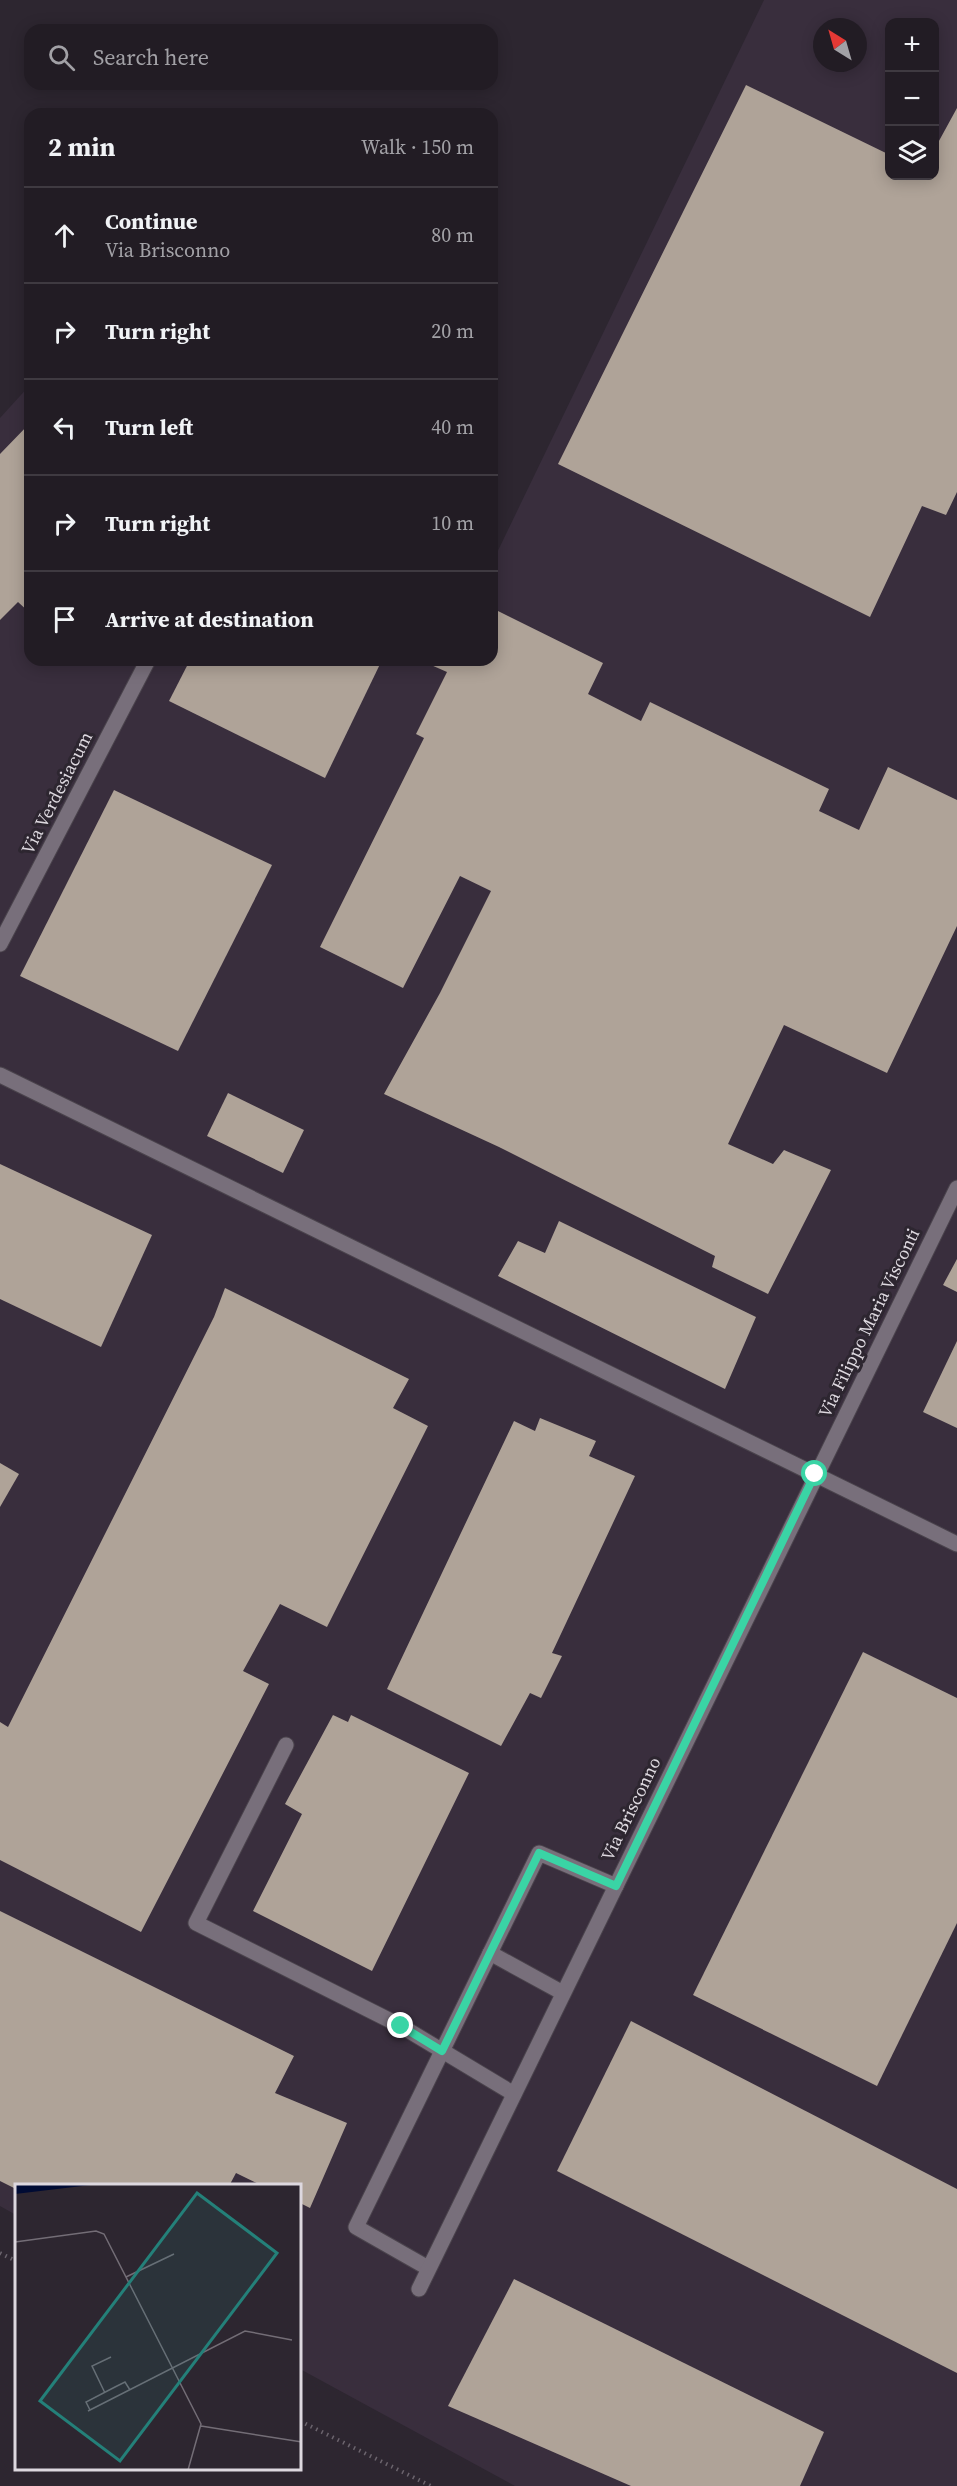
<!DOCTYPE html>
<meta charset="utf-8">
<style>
:root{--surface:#221c24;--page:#2a252c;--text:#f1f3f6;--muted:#a2a1a6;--line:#3f3a41}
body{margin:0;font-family:"Source Serif 4",serif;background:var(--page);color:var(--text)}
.controls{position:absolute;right:18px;top:18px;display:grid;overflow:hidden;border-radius:12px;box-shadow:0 3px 15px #0003}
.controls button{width:54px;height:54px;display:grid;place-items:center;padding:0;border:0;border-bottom:2px solid var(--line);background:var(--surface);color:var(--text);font:30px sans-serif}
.compass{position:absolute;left:813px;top:18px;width:54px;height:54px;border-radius:50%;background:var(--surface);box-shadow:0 3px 15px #0003;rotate:323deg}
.stop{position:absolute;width:18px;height:18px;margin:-14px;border:4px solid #3ad4a5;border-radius:50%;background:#fff}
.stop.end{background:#3ad4a5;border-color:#fff;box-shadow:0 2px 6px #0008}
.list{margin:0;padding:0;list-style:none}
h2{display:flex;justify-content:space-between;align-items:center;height:78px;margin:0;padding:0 24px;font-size:26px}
h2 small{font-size:20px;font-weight:400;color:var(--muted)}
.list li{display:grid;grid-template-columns:39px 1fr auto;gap:18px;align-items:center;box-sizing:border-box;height:96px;padding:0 24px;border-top:2px solid var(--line)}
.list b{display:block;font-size:22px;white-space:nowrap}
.list p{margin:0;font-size:20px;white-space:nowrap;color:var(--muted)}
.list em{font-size:20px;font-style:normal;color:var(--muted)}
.icon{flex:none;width:33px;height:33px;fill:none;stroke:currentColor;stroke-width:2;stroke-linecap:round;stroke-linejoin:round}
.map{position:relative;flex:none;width:957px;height:2486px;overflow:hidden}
.search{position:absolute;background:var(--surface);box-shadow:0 3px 15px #0003;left:24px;top:24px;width:474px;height:66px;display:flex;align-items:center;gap:15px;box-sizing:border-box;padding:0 21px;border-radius:18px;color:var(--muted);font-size:22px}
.panel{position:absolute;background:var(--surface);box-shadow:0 3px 15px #0003;left:24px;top:108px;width:474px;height:558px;border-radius:18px}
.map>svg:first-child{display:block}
.built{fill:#392e3d;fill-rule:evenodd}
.building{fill:#afa398}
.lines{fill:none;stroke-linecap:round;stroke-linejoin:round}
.service-casing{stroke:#4a434c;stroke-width:17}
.minor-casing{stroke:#4a434c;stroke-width:17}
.path{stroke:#6b646d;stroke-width:4;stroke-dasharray:1.5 4.5;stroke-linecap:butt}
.service{stroke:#786f7b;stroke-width:15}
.minor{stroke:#786f7b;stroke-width:15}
.route{stroke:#3ad4a5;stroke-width:8}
.labels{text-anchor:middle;stroke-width:6;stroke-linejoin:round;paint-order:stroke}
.street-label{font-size:18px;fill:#ddd8df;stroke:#2d2630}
.inset-road{fill:none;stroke:#736d76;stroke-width:1.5}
.view{fill:#248079;fill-opacity:0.15;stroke:#248079;stroke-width:3}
.inset-edge{fill:none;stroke:#ddd8df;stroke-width:3}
</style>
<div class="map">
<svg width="957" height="2486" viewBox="0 0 957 2486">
<rect width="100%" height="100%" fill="#2d2630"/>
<path class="built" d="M764,0h193v2486h-442l-215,-117v-183h-284v29l-16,-9v-1788l30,-33v275h462v-97zM890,22h44v154h-44zM822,27h36v36h-36z"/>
<g class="building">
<polygon points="746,85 890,155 890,176 934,176 934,150 957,108 957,492 946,515 922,506 870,617 558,464"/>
<polygon points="30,423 30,613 18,602 0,620 0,454"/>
<polygon points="492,608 603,663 588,694 641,721 650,702 829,789 819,811 859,830 888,767 957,800 957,926 887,1073 784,1025 728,1144 773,1164 784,1150 831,1170 768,1294 712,1267 715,1256 499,1147 384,1094 440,993 491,891 460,876 403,988 320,947 424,738 416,734 447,672 431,665 434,660 492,660"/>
<polygon points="190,660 382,660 325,778 169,701"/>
<polygon points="114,790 272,865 178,1051 20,976"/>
<polygon points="228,1093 304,1130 283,1173 207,1136"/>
<polygon points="0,1164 152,1235 101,1347 0,1299"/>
<polygon points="559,1221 756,1317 725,1389 498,1276 518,1241 545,1253"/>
<polygon points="957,1259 957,1292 943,1285"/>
<polygon points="225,1288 409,1379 393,1408 428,1426 327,1627 280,1604 243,1671 269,1684 141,1932 0,1860 0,1722 8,1727 214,1317"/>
<polygon points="957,1341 957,1428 923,1412"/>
<polygon points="540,1418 596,1441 589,1456 635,1476 552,1653 562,1656 541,1698 530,1693 501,1746 387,1689 514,1421 535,1431"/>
<polygon points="0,1463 19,1474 0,1507"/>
<polygon points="863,1652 957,1698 957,1923 877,2086 693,1995"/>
<polygon points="333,1715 348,1722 351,1715 469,1773 372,1971 253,1911 302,1814 285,1804"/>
<polygon points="0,1911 294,2056 275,2093 347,2123 310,2208 300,2203 300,2186 263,2186 236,2173 229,2186 16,2186 16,2189 0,2181"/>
<polygon points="631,2021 957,2189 957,2373 557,2171"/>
<polygon points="514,2279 824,2432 800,2486 631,2486 448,2406"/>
</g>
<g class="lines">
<g class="service-casing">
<g id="service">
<polyline points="286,1745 196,1923 401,2026 514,2094"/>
<polyline points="490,1953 563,1993"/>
<polyline points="428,2268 356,2227 539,1853 616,1886"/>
</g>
</g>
<g class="minor-casing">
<g id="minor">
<polyline points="0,944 148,660"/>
<polyline points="0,1075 957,1544"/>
<polyline points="419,2289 957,1188"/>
</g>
</g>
<g class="path">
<polyline points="0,2253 16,2261"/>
<polyline points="300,2421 431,2486"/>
</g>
<use href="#service" class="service"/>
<use href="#minor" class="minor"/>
</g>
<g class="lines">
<polyline class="route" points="401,2026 442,2051 539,1853 616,1886 815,1474"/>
</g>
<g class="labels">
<g class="street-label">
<text transform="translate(57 793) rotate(-63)" y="6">Via Verdesiacum</text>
<text transform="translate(869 1323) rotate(-64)" y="6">Via Filippo Maria Visconti</text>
<text transform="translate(631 1809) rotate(-64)" y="6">Via Brisconno</text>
</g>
</g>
<g transform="translate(15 2184)">
<rect width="286" height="286" fill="#2d2630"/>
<path d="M0,0h84l-84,10z" fill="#000b34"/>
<path class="inset-road" d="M0,58l81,-11 8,3 97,190 -13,46M111,93l48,-23M90,209l-13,-27 19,-9M75,226l-4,-8 29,-15 10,-5 5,8M73,227l157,-80 47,9M186,242l101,16"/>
<path class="view" d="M182,9l80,60 -157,208 -80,-60z"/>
<rect width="286" height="286" class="inset-edge"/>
</g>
</svg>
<div class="controls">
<button>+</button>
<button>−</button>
<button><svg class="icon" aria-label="layers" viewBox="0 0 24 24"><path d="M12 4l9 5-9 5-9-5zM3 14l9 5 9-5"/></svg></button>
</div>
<svg class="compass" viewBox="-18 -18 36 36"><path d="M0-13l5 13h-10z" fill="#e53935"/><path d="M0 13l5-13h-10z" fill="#a2a1a6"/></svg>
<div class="stop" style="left:815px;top:1474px"></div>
<div class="stop end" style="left:401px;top:2026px"></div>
<div class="search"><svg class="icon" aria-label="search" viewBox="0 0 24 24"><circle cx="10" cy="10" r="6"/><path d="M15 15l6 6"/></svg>Search here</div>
<section class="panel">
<h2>2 min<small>Walk · 150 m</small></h2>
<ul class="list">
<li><svg class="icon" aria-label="ahead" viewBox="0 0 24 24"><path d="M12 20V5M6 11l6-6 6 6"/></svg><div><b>Continue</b><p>Via Brisconno</p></div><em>80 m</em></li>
<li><svg class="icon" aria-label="right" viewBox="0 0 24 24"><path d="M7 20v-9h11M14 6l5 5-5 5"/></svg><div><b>Turn right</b></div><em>20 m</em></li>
<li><svg class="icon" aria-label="left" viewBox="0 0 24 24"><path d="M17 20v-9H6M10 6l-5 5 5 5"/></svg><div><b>Turn left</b></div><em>40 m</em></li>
<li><svg class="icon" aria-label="right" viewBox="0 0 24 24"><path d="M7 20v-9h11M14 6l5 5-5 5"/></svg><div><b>Turn right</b></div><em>10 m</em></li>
<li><svg class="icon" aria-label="arrive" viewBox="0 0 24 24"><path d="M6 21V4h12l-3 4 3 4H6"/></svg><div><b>Arrive at destination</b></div></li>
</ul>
</section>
</div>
